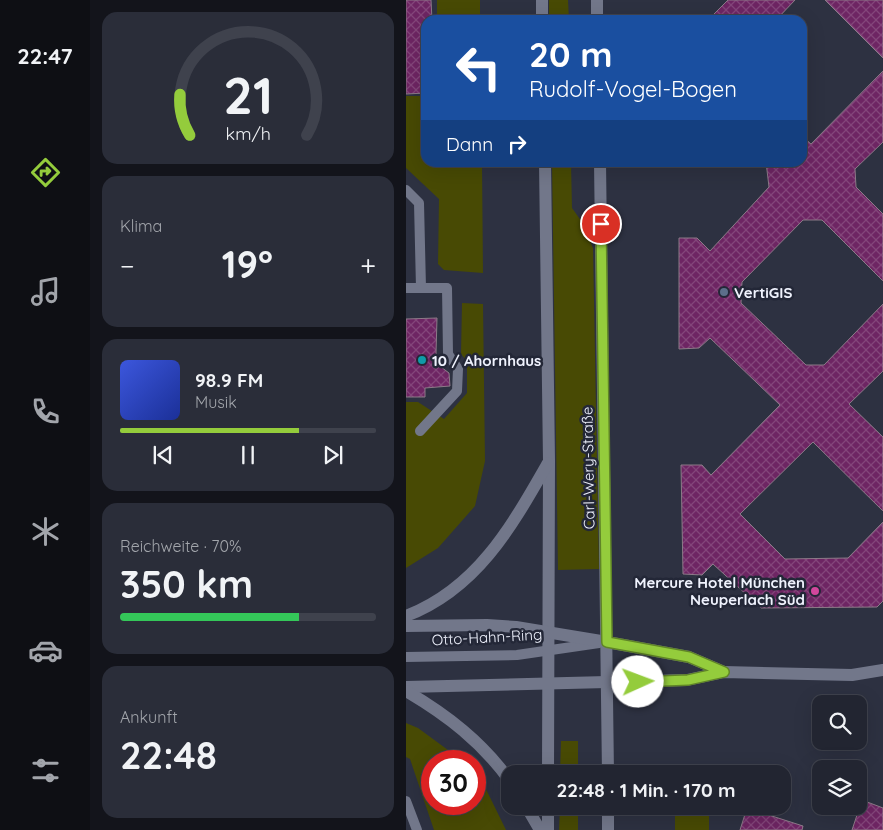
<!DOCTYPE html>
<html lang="de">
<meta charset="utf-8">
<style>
body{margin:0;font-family:Quicksand,sans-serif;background:#2a2d39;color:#f1f3f6;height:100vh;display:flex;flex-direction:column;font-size:19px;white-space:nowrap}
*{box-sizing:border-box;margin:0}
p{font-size:16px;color:#a2a5ab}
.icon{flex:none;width:28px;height:28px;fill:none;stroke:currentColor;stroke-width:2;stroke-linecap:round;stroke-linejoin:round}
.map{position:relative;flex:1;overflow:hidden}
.details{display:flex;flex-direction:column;gap:12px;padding:12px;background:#13141b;width:316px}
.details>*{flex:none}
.top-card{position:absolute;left:15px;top:15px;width:386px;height:152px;border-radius:15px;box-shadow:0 5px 20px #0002,0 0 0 1px #3f424d;background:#1a4fa0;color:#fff;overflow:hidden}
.tools{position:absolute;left:406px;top:695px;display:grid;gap:10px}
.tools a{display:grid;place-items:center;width:55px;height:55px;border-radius:10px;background:#222531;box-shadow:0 5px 20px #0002,0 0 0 1px #3f424d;font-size:25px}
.speed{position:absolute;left:15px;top:750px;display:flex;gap:10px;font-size:25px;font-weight:700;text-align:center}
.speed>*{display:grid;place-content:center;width:65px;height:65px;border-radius:50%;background:#222531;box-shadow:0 5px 20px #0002,0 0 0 1px #3f424d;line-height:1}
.speed .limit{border:8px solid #d22;background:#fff;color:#111}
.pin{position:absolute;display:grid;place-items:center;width:42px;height:42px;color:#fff;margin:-21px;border:2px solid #fff;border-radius:50%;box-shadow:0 1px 5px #0007}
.me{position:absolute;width:55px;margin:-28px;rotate:88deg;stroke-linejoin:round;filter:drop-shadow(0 0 4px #0008)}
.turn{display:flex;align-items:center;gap:18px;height:105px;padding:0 25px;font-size:22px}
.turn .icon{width:65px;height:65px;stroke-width:2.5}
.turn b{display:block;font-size:35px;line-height:42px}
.then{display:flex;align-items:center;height:48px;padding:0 25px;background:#0003;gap:10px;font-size:19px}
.big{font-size:38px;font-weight:800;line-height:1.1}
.details .widget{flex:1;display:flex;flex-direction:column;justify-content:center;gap:8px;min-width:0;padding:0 18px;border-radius:15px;background:#2a2d39}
.details .dial{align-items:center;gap:0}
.dial svg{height:130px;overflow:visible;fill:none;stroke:#3f424d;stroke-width:7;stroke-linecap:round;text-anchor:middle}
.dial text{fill:#f1f3f6;stroke:none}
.song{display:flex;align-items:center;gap:15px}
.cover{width:60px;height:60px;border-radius:8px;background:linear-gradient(135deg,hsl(230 70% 55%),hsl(230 70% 35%))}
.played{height:5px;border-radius:2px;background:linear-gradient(90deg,#94cc3c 70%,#3f424d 70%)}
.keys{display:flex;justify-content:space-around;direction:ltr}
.heat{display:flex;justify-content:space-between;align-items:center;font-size:28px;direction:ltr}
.charge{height:8px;border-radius:4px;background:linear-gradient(90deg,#34c759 70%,#3f424d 0)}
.trip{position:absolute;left:95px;top:765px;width:290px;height:50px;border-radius:15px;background:#222531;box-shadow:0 5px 20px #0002,0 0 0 1px #3f424d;font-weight:800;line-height:50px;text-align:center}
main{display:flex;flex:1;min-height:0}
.dock{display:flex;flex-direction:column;width:90px;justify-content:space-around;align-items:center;background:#0e0f14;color:#a2a5ab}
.dock .icon{width:35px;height:35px}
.dock .selected{color:#94cc3c}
.dock b{font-size:22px;color:#f1f3f6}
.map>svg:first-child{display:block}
.green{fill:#484a04}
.building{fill:url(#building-cross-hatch);stroke:#8c7a88}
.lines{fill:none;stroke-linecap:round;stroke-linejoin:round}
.lane{stroke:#72778a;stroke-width:10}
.street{stroke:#72778a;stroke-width:12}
.secondary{stroke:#72778a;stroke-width:12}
.route-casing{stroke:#608527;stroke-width:12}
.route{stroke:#94cc3c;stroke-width:9}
.service-dot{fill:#5c6f8a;stroke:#232737;stroke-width:2}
.culture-dot{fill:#0f9aa8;stroke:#232737;stroke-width:2}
.hotel-dot{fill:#d1479c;stroke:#232737;stroke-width:2}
.labels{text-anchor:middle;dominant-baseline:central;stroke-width:5;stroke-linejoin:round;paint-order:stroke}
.poi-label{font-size:15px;font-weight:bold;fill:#eff2fd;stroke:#232737;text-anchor:start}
.street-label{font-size:15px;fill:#eff2fd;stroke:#232737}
</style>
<main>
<nav class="dock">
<b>22:47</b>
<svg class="icon selected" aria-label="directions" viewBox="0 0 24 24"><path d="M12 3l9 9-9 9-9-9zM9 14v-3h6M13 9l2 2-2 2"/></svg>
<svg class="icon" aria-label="music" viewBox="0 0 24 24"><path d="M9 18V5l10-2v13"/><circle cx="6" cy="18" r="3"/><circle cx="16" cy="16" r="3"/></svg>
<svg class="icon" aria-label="phone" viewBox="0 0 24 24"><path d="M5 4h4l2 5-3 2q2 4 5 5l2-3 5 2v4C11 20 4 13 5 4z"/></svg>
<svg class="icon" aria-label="climate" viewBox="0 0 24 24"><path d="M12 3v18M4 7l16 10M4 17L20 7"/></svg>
<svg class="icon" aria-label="car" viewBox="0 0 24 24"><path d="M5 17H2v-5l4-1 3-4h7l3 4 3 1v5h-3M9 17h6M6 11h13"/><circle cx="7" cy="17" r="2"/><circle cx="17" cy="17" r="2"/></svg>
<svg class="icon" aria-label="filters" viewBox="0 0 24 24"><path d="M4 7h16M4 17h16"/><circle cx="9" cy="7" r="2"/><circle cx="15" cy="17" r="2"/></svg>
</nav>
<section class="details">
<div class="widget dial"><svg viewBox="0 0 100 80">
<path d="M14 69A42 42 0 1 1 86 69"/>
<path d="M14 69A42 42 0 0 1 8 44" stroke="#94cc3c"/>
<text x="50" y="56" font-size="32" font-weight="700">21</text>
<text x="50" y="72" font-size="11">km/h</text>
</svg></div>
<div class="widget"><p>Klima</p>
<div class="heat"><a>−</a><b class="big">19°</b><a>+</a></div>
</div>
<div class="widget">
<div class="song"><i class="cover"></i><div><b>98.9 FM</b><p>Musik</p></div></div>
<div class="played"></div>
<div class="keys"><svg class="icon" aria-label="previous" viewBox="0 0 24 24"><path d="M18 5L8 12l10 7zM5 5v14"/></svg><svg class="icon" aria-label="pause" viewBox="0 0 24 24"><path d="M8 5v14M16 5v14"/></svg><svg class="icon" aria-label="next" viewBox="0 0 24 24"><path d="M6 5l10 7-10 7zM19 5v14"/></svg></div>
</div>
<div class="widget"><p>Reichweite · 70%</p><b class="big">350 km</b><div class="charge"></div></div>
<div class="widget"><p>Ankunft</p><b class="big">22:48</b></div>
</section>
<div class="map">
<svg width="477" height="830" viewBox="0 0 477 830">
<defs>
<pattern id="building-cross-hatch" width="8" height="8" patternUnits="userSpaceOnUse" patternTransform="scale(1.25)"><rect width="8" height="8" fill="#6e2563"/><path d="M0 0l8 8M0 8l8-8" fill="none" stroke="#83457a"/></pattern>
</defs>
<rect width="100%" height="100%" fill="#2d3141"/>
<!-- green -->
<g class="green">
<rect x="31" y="0" width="43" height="20"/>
<path d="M143,0H162L163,20H143Z"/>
<path d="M20,96V162L76,163L77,273L38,270L32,264L33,199L0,168V96Z"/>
<path d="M146,163H165L166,208L176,222L187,248L193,569L152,570Z"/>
<path d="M56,303L77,304L79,461L69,506L32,548L0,568V402H12L38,419L61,393V361L55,354Z"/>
<path d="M0,723L12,728L57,761H26V804H69V775L77,783L100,830H28L4,759L0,757Z"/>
<path d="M155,741H172V774H154Z"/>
<path d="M154,806H172V830H153Z"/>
<rect x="269" y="806" width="34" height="24"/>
</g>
<!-- building -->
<g class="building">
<path d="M0,0H25L26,20H20V93L0,94Z"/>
<path d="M322,0H389L370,20H302Z"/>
<path d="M419,0H477V58Z"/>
<path d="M477,71V142L449,169L450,187L477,214V281L416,220H397L336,282L335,303L400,365H418L477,304V371L443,404L477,437V511L407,442L334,514L379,559L442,558L477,522V601L471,607L355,608L307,564L296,575L277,574L275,465H296L305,475L374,405L304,338L293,348L273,349V238H291L304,251L363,187L360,162H396V136L405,144Z"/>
<path d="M31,318L30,353L35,367L43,373L44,386L19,388V397H0V319Z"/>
<path d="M456,800L477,808V830H446Z"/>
<path d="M341,808L397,826L396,830H334Z"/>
</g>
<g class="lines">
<!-- lane -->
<g class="lane">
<path d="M0,190L13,203L15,288"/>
<path d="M0,288H41L42,354L52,369L51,391L14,431"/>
<path d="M0,657L111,655L193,643"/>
<path d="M0,801L11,830"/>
</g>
<!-- street -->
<g class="street">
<path d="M201,642L283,657L318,672"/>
<path d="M201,682L281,680L318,672L446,675L477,670"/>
</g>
<!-- secondary -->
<g class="secondary">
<path d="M136,0V20"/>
<path d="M191,0V20"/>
<path d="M139,162L143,461L142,774"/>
<path d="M194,162L202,774"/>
<path d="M0,616C71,589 106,526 142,463"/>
<path d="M0,626L81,625L110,627L201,642"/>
<path d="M0,687L201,682"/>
<path d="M0,691C41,715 76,742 104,781"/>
<path d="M120,806L134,830"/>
<path d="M142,806V830"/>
<path d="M202,806V830"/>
</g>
</g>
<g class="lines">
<defs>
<path id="route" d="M195,224L201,642L283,657L318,672L282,680L232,682"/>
</defs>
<!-- route casing -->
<use href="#route" class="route-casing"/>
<!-- route -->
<use href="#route" class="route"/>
</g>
<!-- markers -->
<circle class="service-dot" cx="318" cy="292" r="5"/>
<circle class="culture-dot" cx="16" cy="360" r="5"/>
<circle class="hotel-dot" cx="409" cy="591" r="5"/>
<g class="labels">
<!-- poi labels -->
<g class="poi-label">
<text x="328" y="292">VertiGIS</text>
<text x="26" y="360">10 / Ahornhaus</text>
<text x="399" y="582" text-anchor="end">Mercure Hotel München<tspan x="399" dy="17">Neuperlach Süd</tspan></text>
</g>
<!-- street labels -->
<g class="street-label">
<text transform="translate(182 468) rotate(-91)">Carl-Wery-Straße</text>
<text transform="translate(81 637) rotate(-3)">Otto-Hahn-Ring</text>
</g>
</g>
</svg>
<div class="tools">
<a><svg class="icon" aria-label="search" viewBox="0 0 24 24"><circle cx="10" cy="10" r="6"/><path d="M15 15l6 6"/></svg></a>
<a><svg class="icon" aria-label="layers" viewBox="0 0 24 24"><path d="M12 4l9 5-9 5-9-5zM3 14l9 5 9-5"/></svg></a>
</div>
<div class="speed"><div class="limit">30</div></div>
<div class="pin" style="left:195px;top:224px;background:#d93025"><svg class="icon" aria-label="arrive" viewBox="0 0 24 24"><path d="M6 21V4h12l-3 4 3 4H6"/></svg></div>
<svg class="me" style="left:232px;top:682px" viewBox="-20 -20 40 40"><circle r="19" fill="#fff"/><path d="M0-13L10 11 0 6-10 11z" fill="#94cc3c"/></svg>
<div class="trip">22:48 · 1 Min. · 170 m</div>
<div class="top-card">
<div class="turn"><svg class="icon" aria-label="left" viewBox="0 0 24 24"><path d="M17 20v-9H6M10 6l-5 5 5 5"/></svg><div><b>20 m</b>Rudolf-Vogel-Bogen</div></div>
<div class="then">Dann<svg class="icon" aria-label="right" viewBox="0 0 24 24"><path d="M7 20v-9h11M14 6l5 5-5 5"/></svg></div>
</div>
</div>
</main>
